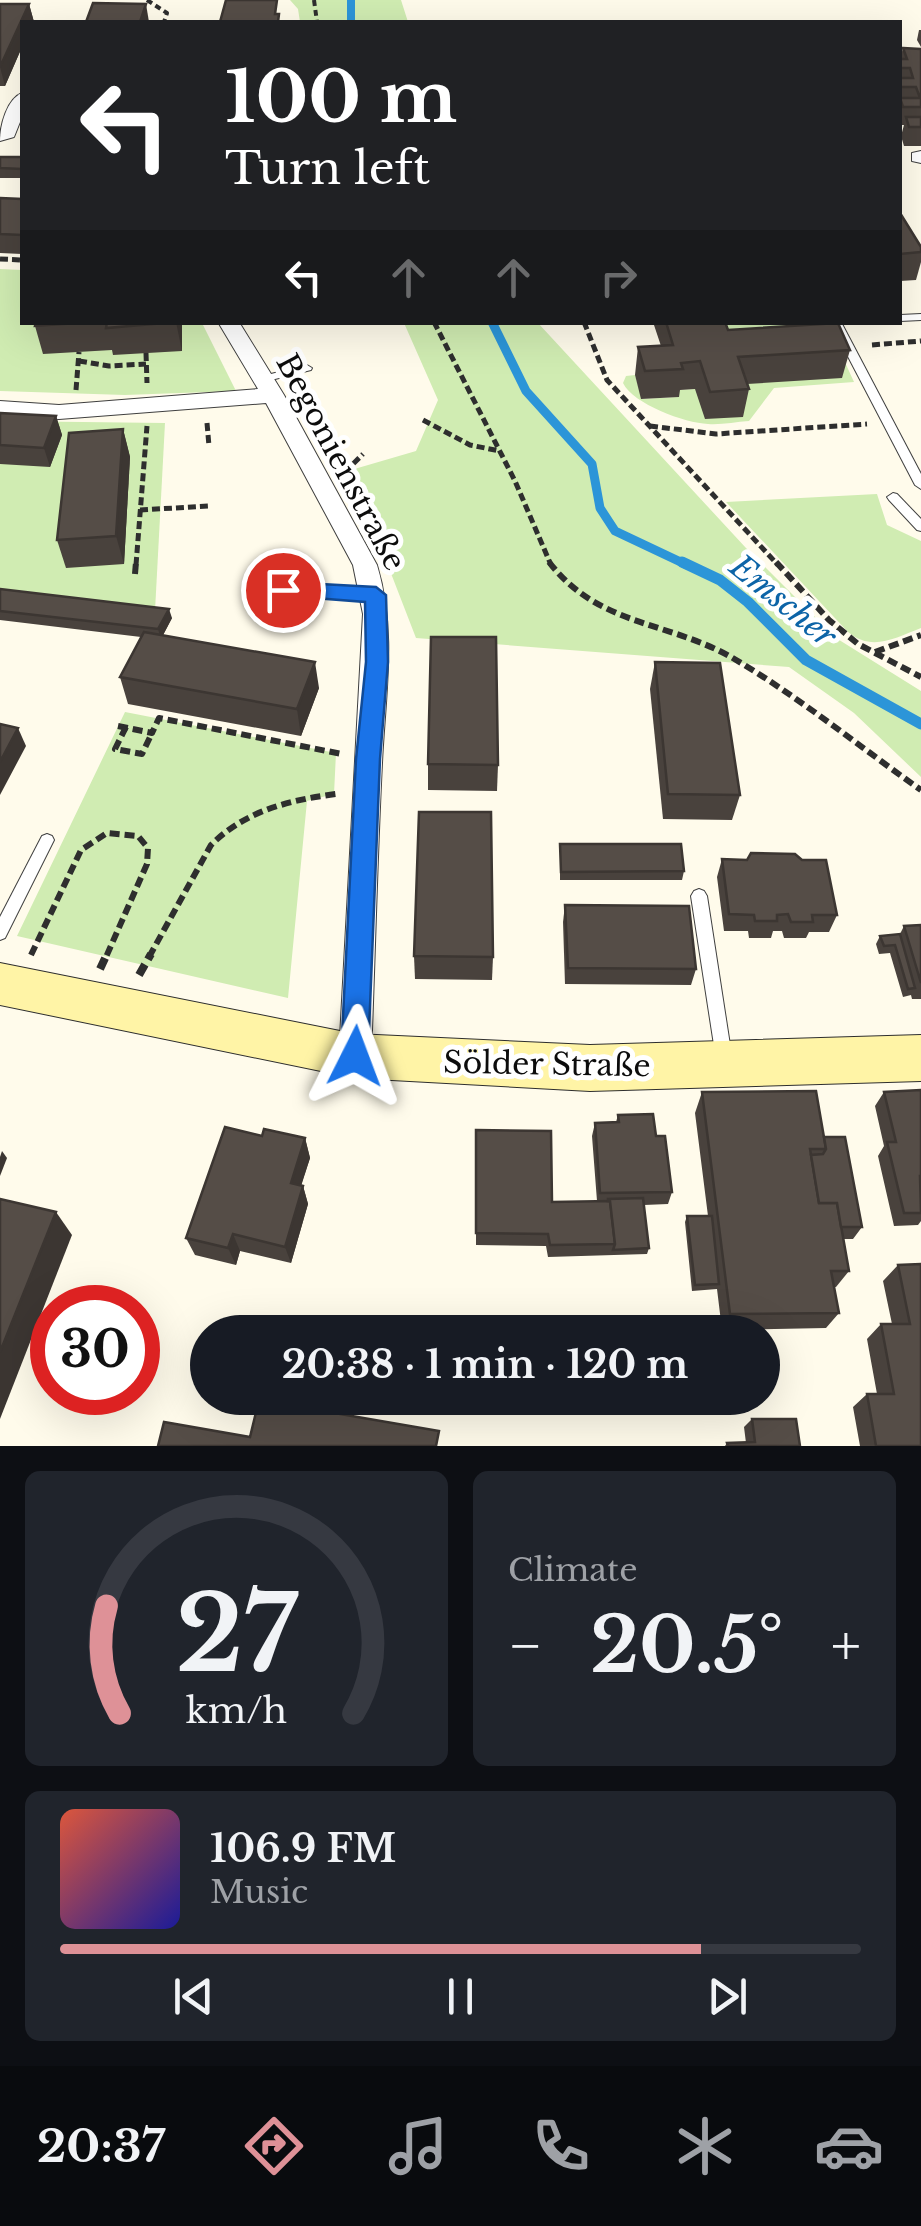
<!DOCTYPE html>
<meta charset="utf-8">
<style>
body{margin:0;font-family:"Libre Baskerville",serif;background:#20242c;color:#f1f3f6;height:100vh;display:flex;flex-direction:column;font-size:38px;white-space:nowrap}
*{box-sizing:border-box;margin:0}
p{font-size:32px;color:#9ea1a6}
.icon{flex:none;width:55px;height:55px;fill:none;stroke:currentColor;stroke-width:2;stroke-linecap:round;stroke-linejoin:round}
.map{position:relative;height:1446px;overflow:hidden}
.drawer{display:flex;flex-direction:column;gap:25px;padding:25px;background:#0d0f14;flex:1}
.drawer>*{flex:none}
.guide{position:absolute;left:20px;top:20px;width:882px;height:305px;border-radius:0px;box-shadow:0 10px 40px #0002;background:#202124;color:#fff;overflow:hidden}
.speed{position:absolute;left:30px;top:1285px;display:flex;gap:20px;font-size:50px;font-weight:700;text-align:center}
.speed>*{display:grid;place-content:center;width:130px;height:130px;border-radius:50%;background:#171b24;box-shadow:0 10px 40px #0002;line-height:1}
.speed .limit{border:15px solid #d22;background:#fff;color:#111}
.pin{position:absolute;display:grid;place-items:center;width:85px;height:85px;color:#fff;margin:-42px;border:5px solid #fff;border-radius:50%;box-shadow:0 2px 10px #0007}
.me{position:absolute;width:110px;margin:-55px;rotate:3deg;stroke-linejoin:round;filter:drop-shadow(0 0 8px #0008)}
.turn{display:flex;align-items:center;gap:35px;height:210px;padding:0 40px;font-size:45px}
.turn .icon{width:130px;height:130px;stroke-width:2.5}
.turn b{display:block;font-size:70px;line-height:85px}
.lanes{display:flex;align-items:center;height:95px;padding:0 40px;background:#0003;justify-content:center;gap:50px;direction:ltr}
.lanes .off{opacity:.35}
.big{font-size:75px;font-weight:700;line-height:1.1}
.drawer .tile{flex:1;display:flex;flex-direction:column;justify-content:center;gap:15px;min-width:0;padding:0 35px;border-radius:15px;background:#20242c}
.drawer .dial{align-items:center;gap:0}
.dial svg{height:260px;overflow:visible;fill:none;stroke:#363941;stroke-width:7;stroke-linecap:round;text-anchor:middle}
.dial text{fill:#f1f3f6;stroke:none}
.song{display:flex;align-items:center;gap:30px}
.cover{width:120px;height:120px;border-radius:15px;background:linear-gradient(135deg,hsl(10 70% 55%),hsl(240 70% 35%))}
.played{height:10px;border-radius:5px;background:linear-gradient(90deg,#de9197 80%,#363941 80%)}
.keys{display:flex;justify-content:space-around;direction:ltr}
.heat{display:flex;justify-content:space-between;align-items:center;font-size:55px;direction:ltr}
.drawer .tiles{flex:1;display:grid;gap:25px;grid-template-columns:1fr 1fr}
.tile:last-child{grid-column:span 2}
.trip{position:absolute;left:190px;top:1315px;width:590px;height:100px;border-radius:50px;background:#171b24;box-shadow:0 10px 40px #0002;font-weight:700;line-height:100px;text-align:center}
.tab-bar{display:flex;height:160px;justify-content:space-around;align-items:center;background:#090b0e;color:#9ea1a6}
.tab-bar .icon{width:70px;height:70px}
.tab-bar .on{color:#de9197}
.tab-bar b{font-size:45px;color:#f1f3f6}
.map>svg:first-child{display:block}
.green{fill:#d0ecb2}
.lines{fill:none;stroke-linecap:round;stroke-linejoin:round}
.stream-far2{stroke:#2c95d8;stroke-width:8}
.stream-far1{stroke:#2c95d8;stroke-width:9}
.stream{stroke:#2c95d8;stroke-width:11}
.service-casing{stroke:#3f3f3f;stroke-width:2}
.minor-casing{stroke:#3f3f3f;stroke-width:2}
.secondary-casing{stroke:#2e2e2e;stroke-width:2}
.path-far3{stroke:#2e2e2e;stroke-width:4;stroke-dasharray:6 4;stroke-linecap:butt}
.path-far2{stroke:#2e2e2e;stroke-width:5;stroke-dasharray:8 4;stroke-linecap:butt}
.path-far1{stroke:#2e2e2e;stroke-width:6;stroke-dasharray:10 5;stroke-linecap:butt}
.path{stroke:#2e2e2e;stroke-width:8;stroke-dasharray:12 6;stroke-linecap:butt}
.service{fill:#fff;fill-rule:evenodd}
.minor{fill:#fff;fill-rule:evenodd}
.secondary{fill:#fff4a6;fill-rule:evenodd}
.wall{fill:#49423d}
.shaded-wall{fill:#3c3632}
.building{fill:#554d47;stroke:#3c3632;stroke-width:2.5}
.route{fill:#1a73e8;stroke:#114b97;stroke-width:2.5}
.labels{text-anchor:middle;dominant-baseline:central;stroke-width:10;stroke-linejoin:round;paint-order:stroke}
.street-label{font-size:30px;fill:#0c0c0c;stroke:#fff}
.water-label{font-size:32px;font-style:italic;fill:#0c64a7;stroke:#fff}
</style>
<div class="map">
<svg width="921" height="1446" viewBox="0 0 921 1446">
<rect width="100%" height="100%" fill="#fffbeb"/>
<!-- green -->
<g class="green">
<path d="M290,0H401L408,22H300L298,9Z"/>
<path d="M0,269L22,270V322L202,323L236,391L125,395L0,391Z"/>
<path d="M710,322L827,323L854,382L774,388L749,421C735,422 721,425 708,424C685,423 633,404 623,383L626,376L635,375L642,399L678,397L677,390L695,389L723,357Z"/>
<path d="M404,323H538L746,548L836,638L921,691V777L854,713L789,667L416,638L351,470L416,451L438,400Z"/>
<path d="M0,421L165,423L155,611L0,596Z"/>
<path d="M877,494L887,525L921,541V628C895,638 872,652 848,632L726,502Z"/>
<path d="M125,712L336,753L334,794L307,801L288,998L17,936Z"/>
</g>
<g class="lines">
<!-- stream-far2 -->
<path class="stream-far2" d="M351,0V22"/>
<!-- stream-far1 -->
<path class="stream-far1" d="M492,322L526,391L592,464L600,508L615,531L687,565"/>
<!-- stream -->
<path class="stream" d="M682,562L720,580L748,602L806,660L921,724"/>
<defs>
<g id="service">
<path d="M921,314V320L900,321V315Z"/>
<path d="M830,322H841L921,474V489L915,485Z"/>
<path d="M307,365L312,368L311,370L263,382L258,379L259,377Z"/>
<path d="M893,493L897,494L921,519V531L917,530L889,500L887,497Z"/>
<path d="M283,585L375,590L381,595L375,600L283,595L277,590Z"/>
<path d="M47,834L52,836L54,840L5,938L0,940V917L42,836Z"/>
<path d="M699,889L704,891L707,896L732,1058L730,1063L724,1066L718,1063L716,1058L691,896L694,891Z"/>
</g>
<g id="minor">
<path d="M22,93V117L14,137L0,141C0,125 7,99 22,93Z"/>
<path d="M921,151V163L912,161V153Z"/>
<path d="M218,322H239L284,395L377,565C397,632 385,696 382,763C377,861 375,959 371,1056L367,1067L355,1071L343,1067L339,1056L363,614L353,565L266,403L59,419L0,415V401L59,405L258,389Z"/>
</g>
<path id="secondary" d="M0,963L355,1034L590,1045L921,1035V1081L590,1091L355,1078L0,1005Z"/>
</defs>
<!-- service casing -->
<use href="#service" class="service-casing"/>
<!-- minor casing -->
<use href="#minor" class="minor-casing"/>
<!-- secondary casing -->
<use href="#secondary" class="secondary-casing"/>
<!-- path-far3 -->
<g class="path-far3">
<path d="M147,0L167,13L164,22"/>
<path d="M314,0L317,22"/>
</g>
<!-- path-far2 -->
<g class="path-far2">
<path d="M0,259L22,260"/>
<path d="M434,322L515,481L551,565"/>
<path d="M584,322L607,380L778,565"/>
<path d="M872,345L921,341"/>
<path d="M146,353L147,383"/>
<path d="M79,361L109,366L146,364"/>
<path d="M76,390L79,352"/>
<path d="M423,420L470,445L500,451"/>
<path d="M207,423L209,446"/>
<path d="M650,426L716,434L867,424"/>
<path d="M345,472L363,454"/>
<path d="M140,510L209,506"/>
<path d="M136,565L147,426"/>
</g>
<!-- path-far1 -->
<g class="path-far1">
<path d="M549,562C598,626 667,621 731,657C795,694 860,747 921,790"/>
<path d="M776,562L829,620L858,644L921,677"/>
<path d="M135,574L136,562"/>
<path d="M875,652L921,635"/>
<path d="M118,726L152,733L159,718L342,754"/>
<path d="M126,727L115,749L142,754L152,733"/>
<path d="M31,955L81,850L107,833L138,836L148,848L147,864L106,957"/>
<path d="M149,957L211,845C245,811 289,800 336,794"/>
</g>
<!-- path -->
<g class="path">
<path d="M100,969L107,954"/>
<path d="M139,975L151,954"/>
</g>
<!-- service -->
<use href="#service" class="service"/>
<!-- minor -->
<use href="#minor" class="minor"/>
<!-- secondary -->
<use href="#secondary" class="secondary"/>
</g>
<!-- wall -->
<g class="wall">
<path d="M0,4H29L34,22H22V47L5,86H0Z"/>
<path d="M919,30H921V47L917,40Z"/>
<path d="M903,48L921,49V146H904L901,136L904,125H900V59Z"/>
<rect x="0" y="157" width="22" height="21"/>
<path d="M0,198L22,199V254L0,253Z"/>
<path d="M900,213L921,247V262L916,280L900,281Z"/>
<path d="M36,322H182V351L113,355L112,350L43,354L35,326Z"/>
<path d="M653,322H725L728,330L850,350L842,378L747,384L749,389L743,417L705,419L695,389L680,390L679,397L641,399L635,375L638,347L661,346Z"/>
<path d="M0,413L56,416L62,435L50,467L0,464Z"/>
<path d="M123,429L130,457L124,564L66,568L57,540Z"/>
<path d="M0,589L172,618L163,635L319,688L301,736L128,704L120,677L141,637L0,620Z"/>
<path d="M655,662L740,795L732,820L663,819L650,689Z"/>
<path d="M428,764L498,765L497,791L428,790Z"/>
<path d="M560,844L684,871L682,880H560Z"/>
<path d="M722,859L837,915L829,932H809L806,938H784L782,931H773L771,938H749L748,931H724L717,877Z"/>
<path d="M565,905L696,969L691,985L565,984L563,922Z"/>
<path d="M921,925V999H912L911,995L903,997L890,953L879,954L876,944L880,936L900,934L904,926Z"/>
<path d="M414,956L493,957L492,980L415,979Z"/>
<path d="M921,1090V1221L918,1225L894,1226L878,1156L884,1146L875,1106L884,1092Z"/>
<path d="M702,1092L824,1137L862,1227L853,1239H843L849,1271L836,1287H834L839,1313L826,1328L722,1330L717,1289L692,1291L685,1222L687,1216H708L695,1113Z"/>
<path d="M618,1115L656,1136L672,1192L668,1204L644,1205L649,1248L647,1254L548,1257L546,1246L476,1245V1130L552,1202L597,1201L592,1136L595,1123L616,1122Z"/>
<path d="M262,1136L305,1138L310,1158L301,1185L303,1186L308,1204L291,1263L240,1251L236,1265L195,1255L186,1238Z"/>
<path d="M921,1264V1446H860L853,1407L867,1394H877L867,1339L881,1324H892L883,1281L898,1265Z"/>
<path d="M628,1398H709L704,1406H628Z"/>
<path d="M752,1419L800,1446H725L727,1443H746L744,1427Z"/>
</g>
<!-- shaded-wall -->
<g class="shaded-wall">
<path d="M29,4L34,22H22V47L5,86L0,67Z"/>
<path d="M146,4L149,22H140Z"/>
<path d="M176,322H182V351Z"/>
<path d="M56,416L62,435L50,467L44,448Z"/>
<path d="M123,429L130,457L124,564L116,536Z"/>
<path d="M169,609L172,618L161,639L158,629Z"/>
<path d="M315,662L319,688L301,736L297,709Z"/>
<path d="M18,728L26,746L0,795V762Z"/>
<path d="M305,1138L310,1158L296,1202L291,1183Z"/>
<path d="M2,1151L7,1158L0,1176V1157Z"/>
<path d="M303,1186L308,1204L291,1263L285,1247Z"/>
<path d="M56,1212L72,1235L0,1419V1352Z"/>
<path d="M233,1234L240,1251L236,1265L228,1248Z"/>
</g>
<!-- building -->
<g class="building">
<path d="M226,0H277L275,14H279L278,22H220Z"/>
<path d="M93,3L146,4L140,22H86Z"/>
<path d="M0,4H29L0,67Z"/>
<path d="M903,48L921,49V107H903L900,98H920L916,87H900V78H913L910,68H900V59H907Z"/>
<path d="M906,117H921V127H909Z"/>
<path d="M0,157H22V169L0,168Z"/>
<path d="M0,198L22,199V235L0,234Z"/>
<path d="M900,213L921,247V252L900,254Z"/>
<path d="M36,322H92L35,326Z"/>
<path d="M107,322H176L106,328Z"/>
<path d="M666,322H725L728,330L838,323L850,350L738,357L749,389L710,392L700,361L681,363L683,369L645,371L638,347L673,345Z"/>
<path d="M0,413L56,416L44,448L0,445Z"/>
<path d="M123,429L116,536L57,540L69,433Z"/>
<path d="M0,589L169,609L158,629L0,611Z"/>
<path d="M144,632L315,662L297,709L120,677Z"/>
<path d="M431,637H496L498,765L428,764Z"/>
<path d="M655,662L720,663L740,795L668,794Z"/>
<path d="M0,724L18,728L0,762Z"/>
<path d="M419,812H491L493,957L414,956Z"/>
<path d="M560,844H681L684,871L561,872Z"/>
<path d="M751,853L795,854L802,860H826L837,915H812L813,922H791L788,914L777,915V921H755L754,915L729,914L722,859L747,860Z"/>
<path d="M565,905L689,906L696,969L568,968Z"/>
<path d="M921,925V983L904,926Z"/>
<path d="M900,934L915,988L908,989L895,945L884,946L880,936Z"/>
<path d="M921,1090V1176H920L921,1213H904L887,1142H896L884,1092Z"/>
<path d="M816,1091L826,1149H810L819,1203H837L849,1271H831L839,1313L730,1314L702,1092Z"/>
<path d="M653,1114L656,1136H665L672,1192L600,1193L595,1123L619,1122L618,1115Z"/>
<path d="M225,1127L262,1136L264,1129L305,1138L291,1183L303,1186L285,1247L233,1234L228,1248L186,1238Z"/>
<path d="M476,1130L551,1131L552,1202L610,1201L615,1244L550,1245L548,1234L476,1233Z"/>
<path d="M824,1137H845L862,1227H841L837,1203H819L811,1155L823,1154L826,1149Z"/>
<path d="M643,1198L649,1248L613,1250L615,1244L610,1201H608V1199Z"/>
<path d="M0,1199L56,1212L0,1352Z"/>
<path d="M687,1216H712L719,1284L695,1285Z"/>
<path d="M921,1264V1446H876L867,1394H894L881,1324H910L898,1265Z"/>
<path d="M259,1400L439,1431L436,1446H158L164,1422L250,1437Z"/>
<path d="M752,1419H796L800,1446H728L727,1443L755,1442Z"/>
</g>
<!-- route -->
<path class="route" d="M283,582L376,587L386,595L388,662L380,759L368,1056L364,1065L355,1069L345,1065L341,1056L356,759L366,662L365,602L276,595L273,590Z"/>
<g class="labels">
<!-- street labels -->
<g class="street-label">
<text transform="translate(341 462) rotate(62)">Begonienstraße</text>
<text transform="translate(547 1064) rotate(1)">Sölder Straße</text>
</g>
<!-- water labels -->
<g class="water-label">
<text transform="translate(783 601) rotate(39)">Emscher</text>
</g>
</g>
</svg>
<div class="speed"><div class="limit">30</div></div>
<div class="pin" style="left:283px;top:590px;background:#d93025"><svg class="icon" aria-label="arrive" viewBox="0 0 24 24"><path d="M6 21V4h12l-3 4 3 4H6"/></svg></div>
<svg class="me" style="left:355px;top:1056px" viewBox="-20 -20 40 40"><path d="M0-17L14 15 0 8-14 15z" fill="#1a73e8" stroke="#fff" stroke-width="4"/></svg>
<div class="trip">20:38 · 1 min · 120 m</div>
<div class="guide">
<div class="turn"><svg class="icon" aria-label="left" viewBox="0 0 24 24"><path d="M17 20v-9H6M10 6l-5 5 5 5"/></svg><div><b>100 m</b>Turn left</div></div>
<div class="lanes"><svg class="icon" aria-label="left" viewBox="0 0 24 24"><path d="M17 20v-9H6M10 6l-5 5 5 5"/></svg><svg class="icon off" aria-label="ahead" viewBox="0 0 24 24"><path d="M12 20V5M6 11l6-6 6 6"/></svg><svg class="icon off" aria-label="ahead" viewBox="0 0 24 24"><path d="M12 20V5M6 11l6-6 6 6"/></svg><svg class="icon off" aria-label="right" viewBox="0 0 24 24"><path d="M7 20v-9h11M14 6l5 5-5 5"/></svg></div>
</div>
</div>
<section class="drawer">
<div class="tiles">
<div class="tile dial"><svg viewBox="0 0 100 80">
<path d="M14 69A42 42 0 1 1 86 69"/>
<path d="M14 69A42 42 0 0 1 10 36" stroke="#de9197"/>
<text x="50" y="56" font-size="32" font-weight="700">27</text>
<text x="50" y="72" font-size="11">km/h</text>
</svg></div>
<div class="tile"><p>Climate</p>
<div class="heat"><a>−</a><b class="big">20.5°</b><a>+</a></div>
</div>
<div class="tile">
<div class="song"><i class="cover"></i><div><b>106.9 FM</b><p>Music</p></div></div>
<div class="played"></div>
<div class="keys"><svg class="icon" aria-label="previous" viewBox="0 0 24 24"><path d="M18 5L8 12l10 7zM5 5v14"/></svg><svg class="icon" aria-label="pause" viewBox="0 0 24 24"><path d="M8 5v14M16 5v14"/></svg><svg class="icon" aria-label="next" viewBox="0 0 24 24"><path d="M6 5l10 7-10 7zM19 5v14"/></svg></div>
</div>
</div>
</section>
<nav class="tab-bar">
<b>20:37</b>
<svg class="icon on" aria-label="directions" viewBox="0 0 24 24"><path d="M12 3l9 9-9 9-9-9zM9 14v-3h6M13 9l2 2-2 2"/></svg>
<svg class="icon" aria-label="music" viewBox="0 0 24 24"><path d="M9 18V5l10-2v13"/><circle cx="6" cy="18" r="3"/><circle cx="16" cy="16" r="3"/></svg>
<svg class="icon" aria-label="phone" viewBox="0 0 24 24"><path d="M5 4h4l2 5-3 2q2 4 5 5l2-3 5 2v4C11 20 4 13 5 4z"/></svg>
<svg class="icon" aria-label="climate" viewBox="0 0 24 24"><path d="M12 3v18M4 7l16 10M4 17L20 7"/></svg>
<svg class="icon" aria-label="car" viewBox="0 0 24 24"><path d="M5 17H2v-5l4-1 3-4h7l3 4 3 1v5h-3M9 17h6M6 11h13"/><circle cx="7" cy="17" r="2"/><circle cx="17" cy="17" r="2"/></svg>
</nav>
